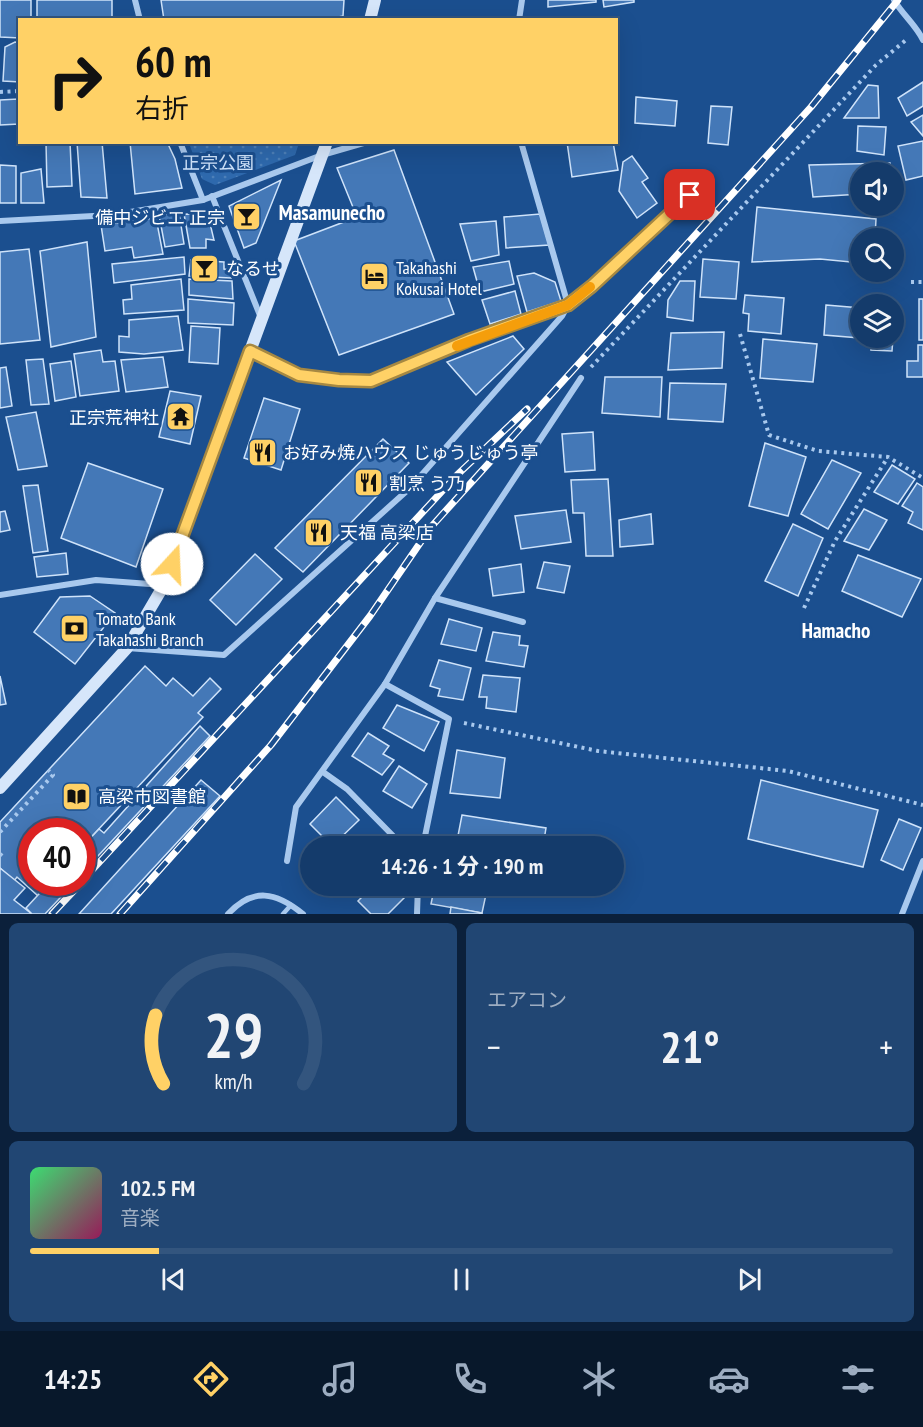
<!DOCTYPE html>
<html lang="ja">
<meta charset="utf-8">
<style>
body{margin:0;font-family:"PT Sans Narrow","Noto Sans JP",sans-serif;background:#214673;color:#f1f3f6;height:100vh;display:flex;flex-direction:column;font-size:22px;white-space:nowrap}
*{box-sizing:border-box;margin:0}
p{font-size:20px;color:#9dadc1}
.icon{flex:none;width:33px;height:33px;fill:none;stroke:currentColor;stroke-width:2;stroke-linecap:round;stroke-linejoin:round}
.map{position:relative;height:914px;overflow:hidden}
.sheet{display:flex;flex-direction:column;gap:9px;padding:9px;background:#0b203b;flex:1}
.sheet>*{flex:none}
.top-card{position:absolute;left:18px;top:18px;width:600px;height:126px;border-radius:0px;box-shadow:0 6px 24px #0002,0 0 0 2px #33557e;background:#ffd166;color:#111;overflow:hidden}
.tools{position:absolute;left:850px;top:162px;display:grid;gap:12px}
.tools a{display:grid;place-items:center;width:54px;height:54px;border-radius:50%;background:#143b6b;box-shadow:0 6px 24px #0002,0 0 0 2px #33557e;font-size:30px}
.speed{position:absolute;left:18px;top:818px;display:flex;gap:12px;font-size:30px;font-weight:700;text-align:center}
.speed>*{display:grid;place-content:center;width:78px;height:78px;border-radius:50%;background:#143b6b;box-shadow:0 6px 24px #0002,0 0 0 2px #33557e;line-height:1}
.speed .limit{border:9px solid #d22;background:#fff;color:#111}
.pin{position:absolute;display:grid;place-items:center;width:51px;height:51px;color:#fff;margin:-26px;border-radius:12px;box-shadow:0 3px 9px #0006}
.me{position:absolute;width:66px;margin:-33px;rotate:20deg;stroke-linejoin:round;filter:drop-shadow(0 0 4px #0008)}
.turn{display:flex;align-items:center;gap:21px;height:126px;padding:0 18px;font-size:27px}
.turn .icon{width:78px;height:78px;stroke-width:2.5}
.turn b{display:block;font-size:42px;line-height:51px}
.big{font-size:45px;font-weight:700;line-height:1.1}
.sheet .widget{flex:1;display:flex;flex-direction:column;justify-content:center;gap:9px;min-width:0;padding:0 21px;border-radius:9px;background:#214673}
.sheet .dial{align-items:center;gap:0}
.dial svg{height:156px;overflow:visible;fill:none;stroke:#33557e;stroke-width:7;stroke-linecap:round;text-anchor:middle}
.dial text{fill:#f1f3f6;stroke:none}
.song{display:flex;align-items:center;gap:18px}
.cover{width:72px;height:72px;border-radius:9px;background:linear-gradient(135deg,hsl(140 70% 55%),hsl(330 70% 35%))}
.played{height:6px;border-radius:3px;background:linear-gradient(90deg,#ffd166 15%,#33557e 15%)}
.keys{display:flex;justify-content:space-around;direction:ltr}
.heat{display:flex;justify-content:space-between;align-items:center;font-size:33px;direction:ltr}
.sheet .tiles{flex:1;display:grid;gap:9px;grid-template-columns:1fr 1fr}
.widget:last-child{grid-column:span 2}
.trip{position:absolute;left:300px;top:836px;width:324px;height:60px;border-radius:30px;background:#143b6b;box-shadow:0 6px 24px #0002,0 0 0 2px #33557e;font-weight:700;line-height:60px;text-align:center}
.menu{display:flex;height:96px;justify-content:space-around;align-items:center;background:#08182b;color:#9dadc1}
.menu .icon{width:42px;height:42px}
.menu .selected{color:#ffd166}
.menu b{font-size:27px;color:#f1f3f6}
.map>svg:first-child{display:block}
.park{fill:url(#park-dots)}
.building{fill:#4478b7;stroke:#cfe3fa;stroke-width:1.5}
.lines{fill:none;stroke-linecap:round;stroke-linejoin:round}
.path{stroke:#a9c9ee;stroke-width:4;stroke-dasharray:3 4.5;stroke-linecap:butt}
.lane{stroke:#a9c9ee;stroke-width:4.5}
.street{stroke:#a9c9ee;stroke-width:6}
.secondary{stroke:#d6e6fa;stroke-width:12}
.rail-casing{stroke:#fff;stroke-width:7}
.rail{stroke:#1b4f8f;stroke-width:4.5;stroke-dasharray:14;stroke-linecap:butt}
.route-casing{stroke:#a68842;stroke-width:15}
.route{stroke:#ffd166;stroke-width:10}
.slow{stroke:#f59e0b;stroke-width:10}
.labels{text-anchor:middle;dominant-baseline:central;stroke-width:6;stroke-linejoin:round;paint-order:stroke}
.park-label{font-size:18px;fill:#cfe3fa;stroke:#1b4f8f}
.poi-label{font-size:18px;fill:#fff;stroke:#1b4f8f;text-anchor:start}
.quarter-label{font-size:21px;font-weight:bold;fill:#fff;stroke:#1b4f8f}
</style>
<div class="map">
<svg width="923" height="914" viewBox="0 0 923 914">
<defs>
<pattern id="park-dots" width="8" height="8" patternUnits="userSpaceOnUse" patternTransform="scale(1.5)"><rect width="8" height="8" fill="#2e69ad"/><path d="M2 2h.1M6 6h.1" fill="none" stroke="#4d80b9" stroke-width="1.8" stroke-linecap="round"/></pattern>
</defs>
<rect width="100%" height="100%" fill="#1b4f8f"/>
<!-- park -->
<path class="park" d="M189,143V142L299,143L295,155L215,185L202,179Z"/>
<!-- building -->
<g class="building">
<path d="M0,0H31V20H20V38L0,37Z"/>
<rect x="37" y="0" width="75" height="20"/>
<path d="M161,0H344L343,16L324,20H164Z"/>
<path d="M548,0H596V2L548,7Z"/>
<path d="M603,0H634V2L604,7Z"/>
<path d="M15,42L20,43V82L3,81L5,47Z"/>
<path d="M923,82V106L907,116L898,98Z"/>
<path d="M868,85L878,86L879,118H844Z"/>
<path d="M636,97L677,101L675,126L635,123Z"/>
<path d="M18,99L19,124L0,125V100Z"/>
<path d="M711,106L732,107L728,145L708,143Z"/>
<path d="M923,115V136L911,122Z"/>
<path d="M858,126L886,127L884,155L857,151Z"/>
<path d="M923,141V176L906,180L898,146Z"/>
<path d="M46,142H70L72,186L47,187Z"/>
<path d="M77,142H102L107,198L81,197Z"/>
<path d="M130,142H167L175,159L182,188L135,194Z"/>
<path d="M567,142H613L618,170L572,177Z"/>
<path d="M394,150L454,314L339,355L294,241L357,217L337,168Z"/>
<path d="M632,156L648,178L642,182L657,203L637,218L619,191L623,162Z"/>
<path d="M890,163L891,172H861V194L813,197L809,165Z"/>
<path d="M0,165L16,166V203H0Z"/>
<path d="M41,169L44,203H21V173Z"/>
<path d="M281,180L256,243L244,248L229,206Z"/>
<path d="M757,207L876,219L875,238H861V263L820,259L752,262Z"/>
<path d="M179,213L184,244L165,247L159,215Z"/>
<path d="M184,214L208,215L214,240L206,239V248H190Z"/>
<path d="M540,214L549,245L506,248L504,217Z"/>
<path d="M156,218L163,254L134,258L132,247L105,251L101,225Z"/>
<path d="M496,221L499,255L471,261L460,224Z"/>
<path d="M87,242L96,337L51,347L40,251Z"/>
<path d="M29,249L40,340L0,344V252Z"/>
<path d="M184,257L185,274L114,283L112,264Z"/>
<path d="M703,259L739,262L736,299L700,297Z"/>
<path d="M191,260L224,262V269L231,270V278L189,276Z"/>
<path d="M509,261L514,284L480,292L473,267Z"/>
<path d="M534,273L555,282L561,301L527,312L517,276Z"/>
<path d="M181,279L184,310L124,314L123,300L132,299L131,285Z"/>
<path d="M189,279L232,281L233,299L189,295Z"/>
<path d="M680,281H695L693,321L667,317L668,300Z"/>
<path d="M515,291L521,314L490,324L482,300Z"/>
<path d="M745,295L784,298L781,334L748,331L749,314L743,313Z"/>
<path d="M188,299L234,303L233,325L188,323Z"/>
<rect x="919" y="299" width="4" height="41"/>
<path d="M826,305L861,308V338H893L892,351L871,350L872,339L824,335Z"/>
<path d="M178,316L183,350L144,354L119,352V336L129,337V320Z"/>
<path d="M191,326L220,328L218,364L189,362Z"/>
<path d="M724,332L722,368L668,370L671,333Z"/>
<path d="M513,336L524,349L476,395L447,362Z"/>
<path d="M763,339L817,344L813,382L760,378Z"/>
<path d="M918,345H923V377H907V361H918Z"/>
<path d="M101,350L103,362L115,361L119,391L80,396L74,354Z"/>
<path d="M163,357L168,387L126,392L121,360Z"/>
<path d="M43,359L49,404L31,405L26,360Z"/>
<path d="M71,361L76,397L55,401L50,364Z"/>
<path d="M6,367L12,406L0,408V368Z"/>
<path d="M605,377H662L660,417L602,413Z"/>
<path d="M670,383L726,384L723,422L668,419Z"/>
<path d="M170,391L201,396L190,444L159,437Z"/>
<path d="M264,398L300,409L281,470L244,458Z"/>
<path d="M36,412L47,466L18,470L6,417Z"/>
<path d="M593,432L595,470L565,472L562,434Z"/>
<path d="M383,439L409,463L303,572L275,548Z"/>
<path d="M765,443L806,457L788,516L749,506Z"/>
<path d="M832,460L861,473L828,529L801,514Z"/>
<path d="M88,463L163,489L136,567L61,538Z"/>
<path d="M892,465L915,479L898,504L874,492Z"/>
<path d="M608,479L613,556H586L584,513H573L571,480Z"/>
<path d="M917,483L923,487V530L908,523L913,512L902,506Z"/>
<path d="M38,485L48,551L33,553L23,486Z"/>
<path d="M864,509L887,520L869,550L844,541Z"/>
<path d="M566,510L571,542L521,549L515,516Z"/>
<path d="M5,511L10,530L0,532V512Z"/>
<path d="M651,514L653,544L620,547L619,520Z"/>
<path d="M793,524L823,538L798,596L765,581Z"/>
<path d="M66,553L68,574L37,577L34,557Z"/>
<path d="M255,554L282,579L236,625L210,600Z"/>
<path d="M858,555L921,579L902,617L842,591Z"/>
<path d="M544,562L570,566L564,593L537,588Z"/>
<path d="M521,564L524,592L493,596L489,569Z"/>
<path d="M90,596L115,613L75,664L34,632L60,597Z"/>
<path d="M449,619L482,628L476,651L441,644Z"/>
<path d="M493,632L520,636L519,645L528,646L524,667L486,661Z"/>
<path d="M439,660L471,668L463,700L438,696L440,689L430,686Z"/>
<path d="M145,666L166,686L173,678L193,696L210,678L221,689L198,713L203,717L82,847V831H32V882H50L38,896L17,877L14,881L0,868V822Z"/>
<path d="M483,675L520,678L516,712L486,708L487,697H479Z"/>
<path d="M0,676L6,704L0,705Z"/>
<path d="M397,705L439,722L424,751L383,728Z"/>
<path d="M200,726L210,736L82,873V847L99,829L104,833Z"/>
<path d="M368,733L389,746L383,754L394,760L382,775L352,756Z"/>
<path d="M457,750L505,758L500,798L450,793Z"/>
<path d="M399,766L427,784L412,808L383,791Z"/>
<path d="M201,780L220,796L111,914H79Z"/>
<path d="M761,780L878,810L863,867L748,839Z"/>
<path d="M336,797L359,820L332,846L310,824Z"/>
<path d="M462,815L546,828L543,846H456Z"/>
<path d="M899,819L921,828L903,870L881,860Z"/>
<path d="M0,868L25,888L14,900L32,914H0Z"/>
<path d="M50,882H75L45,914H32L26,908Z"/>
<path d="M374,885H396L406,896L388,914H371L358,901Z"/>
<path d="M435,885H488L482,913L431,904Z"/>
<path d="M451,907L482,913V914H450Z"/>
</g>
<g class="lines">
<!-- path -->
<g class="path">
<path d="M0,92L20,91"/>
<path d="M911,282H923"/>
<path d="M740,334L769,435L818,451L888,457L923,478"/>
<path d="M591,367L876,65L906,40"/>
<path d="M804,608L835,541L888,457"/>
<path d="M464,723L598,751L788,771L923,805"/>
<path d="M0,832L53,775L48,770"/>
<path d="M0,854L2,856"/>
</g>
<!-- lane -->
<path class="lane" d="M283,914L291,905"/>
<!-- street -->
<g class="street">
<path d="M135,0L140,20"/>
<path d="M894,0C902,14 916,25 923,40"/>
<path d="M519,20L522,0"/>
<path d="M180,142L203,200"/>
<path d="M212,196L261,318"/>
<path d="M0,221L112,215L203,200L322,155L367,142"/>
<path d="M250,351L299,375L371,381L469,340L568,305L592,286L690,195"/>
<path d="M0,595L96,580L163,585"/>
<path d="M435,598L581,378"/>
<path d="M127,648L224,655L410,488L562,316L568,305L521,142"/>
<path d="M385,684L449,719L423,846"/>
<path d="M323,772L347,789L403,846"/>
<path d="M287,861L296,807L385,684L435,598L523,622"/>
<path d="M228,914C253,887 276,892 303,914"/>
<path d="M417,914L418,885"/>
<path d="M902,914L923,861"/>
</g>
<!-- secondary -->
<g class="secondary">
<path d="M370,20L375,0"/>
<path d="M0,788L127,648L164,585L327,142"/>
</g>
<defs>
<g id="rail">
<path d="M82,881L457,475L527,409"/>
<path d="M52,914L82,882"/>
<path d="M120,914L271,745L370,616L431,527L811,107L898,0"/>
</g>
</defs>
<!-- rail casing -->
<use href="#rail" class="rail-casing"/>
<!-- rail -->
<use href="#rail" class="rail"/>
</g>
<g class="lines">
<defs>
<path id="route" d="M172,564L250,351L299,375L339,380L371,381L469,340L568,305L592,286L690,195"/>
</defs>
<!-- route casing -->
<use href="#route" class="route-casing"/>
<!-- route -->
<use href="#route" class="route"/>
<!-- slow -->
<path class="slow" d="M457,346L568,305L590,287"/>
</g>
<!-- icons -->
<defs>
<symbol id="bar-square" viewBox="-11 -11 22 22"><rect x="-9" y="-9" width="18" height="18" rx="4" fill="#ffd166" stroke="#1b4f8f"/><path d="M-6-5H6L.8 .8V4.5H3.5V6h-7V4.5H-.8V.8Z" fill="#111"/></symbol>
<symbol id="hotel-square" viewBox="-11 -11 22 22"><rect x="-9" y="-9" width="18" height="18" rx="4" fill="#ffd166" stroke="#1b4f8f"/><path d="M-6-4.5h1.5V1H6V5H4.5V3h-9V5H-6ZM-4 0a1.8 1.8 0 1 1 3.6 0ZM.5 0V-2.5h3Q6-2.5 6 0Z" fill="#111"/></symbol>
<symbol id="temple-square" viewBox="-11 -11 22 22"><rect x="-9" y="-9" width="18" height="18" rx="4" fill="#ffd166" stroke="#1b4f8f"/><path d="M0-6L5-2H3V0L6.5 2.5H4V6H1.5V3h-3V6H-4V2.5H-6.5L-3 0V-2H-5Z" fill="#111"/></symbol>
<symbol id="restaurant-square" viewBox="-11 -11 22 22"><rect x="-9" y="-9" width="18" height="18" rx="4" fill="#ffd166" stroke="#1b4f8f"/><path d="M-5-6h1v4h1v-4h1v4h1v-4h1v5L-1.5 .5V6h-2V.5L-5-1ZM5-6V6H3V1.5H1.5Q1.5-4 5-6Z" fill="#111"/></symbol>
<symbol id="bank-square" viewBox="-11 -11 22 22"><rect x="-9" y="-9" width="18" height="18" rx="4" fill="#ffd166" stroke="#1b4f8f"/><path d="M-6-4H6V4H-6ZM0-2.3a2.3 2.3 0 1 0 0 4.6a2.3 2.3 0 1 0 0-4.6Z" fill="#111"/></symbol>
<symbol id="library-square" viewBox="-11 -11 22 22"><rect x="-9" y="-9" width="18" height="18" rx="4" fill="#ffd166" stroke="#1b4f8f"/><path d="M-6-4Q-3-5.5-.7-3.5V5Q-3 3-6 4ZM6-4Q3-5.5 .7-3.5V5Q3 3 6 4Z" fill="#111"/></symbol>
</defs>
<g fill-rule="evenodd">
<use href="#bar-square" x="230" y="200" width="33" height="33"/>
<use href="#bar-square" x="188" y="252" width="33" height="33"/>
<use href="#hotel-square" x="358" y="260" width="33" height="33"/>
<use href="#temple-square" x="164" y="400" width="33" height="33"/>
<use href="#restaurant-square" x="246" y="436" width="33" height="33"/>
<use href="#restaurant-square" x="352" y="466" width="33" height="33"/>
<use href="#restaurant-square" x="302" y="516" width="33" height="33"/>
<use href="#bank-square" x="58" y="612" width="33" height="33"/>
<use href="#library-square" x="60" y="780" width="33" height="33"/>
</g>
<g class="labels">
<!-- park labels -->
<g class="park-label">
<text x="218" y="162">正宗公園</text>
</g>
<!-- poi labels -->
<g class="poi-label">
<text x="225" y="217" text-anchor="end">備中ジビエ 正宗</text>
<text x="396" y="267">Takahashi<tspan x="396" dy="21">Kokusai Hotel</tspan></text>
<text x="226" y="268">なるせ</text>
<text x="159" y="417" text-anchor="end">正宗荒神社</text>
<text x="283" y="452">お好み焼ハウス じゅうじゅう亭</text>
<text x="389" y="483">割烹 う乃</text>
<text x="340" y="532">天福 高梁店</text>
<text x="96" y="618">Tomato Bank<tspan x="96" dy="21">Takahashi Branch</tspan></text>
<text x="98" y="796">高梁市図書館</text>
</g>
<!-- quarter labels -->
<g class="quarter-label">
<text x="332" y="212">Masamunecho</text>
<text x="836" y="630">Hamacho</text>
</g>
</g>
</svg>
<div class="tools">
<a><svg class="icon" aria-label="sound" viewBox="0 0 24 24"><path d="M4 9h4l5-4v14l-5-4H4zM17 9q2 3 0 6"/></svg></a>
<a><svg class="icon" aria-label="search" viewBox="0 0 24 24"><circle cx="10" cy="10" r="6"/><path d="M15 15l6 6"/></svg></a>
<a><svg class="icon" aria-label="layers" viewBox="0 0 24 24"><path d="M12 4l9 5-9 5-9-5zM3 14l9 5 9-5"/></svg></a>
</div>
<div class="speed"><div class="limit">40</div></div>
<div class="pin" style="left:690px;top:195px;background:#d93025"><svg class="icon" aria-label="arrive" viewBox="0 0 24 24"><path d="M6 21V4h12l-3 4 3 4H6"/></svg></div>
<svg class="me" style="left:172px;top:564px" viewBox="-20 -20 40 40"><circle r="19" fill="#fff"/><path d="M0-13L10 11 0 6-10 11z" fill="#ffd166"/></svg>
<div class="trip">14:26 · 1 分 · 190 m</div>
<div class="top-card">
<div class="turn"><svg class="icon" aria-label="right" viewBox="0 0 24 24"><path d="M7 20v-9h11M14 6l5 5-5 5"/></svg><div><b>60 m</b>右折</div></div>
</div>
</div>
<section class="sheet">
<div class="tiles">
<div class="widget dial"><svg viewBox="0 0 100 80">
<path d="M14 69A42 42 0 1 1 86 69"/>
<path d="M14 69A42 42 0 0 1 10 34" stroke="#ffd166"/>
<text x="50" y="56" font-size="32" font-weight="700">29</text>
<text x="50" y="72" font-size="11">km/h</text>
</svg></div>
<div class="widget"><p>エアコン</p>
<div class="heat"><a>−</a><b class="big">21°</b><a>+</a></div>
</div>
<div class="widget">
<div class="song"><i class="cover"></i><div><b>102.5 FM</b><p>音楽</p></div></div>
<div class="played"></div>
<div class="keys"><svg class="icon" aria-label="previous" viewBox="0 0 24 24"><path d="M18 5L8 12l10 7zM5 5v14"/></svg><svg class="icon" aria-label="pause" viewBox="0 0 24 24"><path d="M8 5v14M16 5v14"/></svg><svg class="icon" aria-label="next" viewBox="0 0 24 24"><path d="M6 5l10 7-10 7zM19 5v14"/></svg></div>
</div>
</div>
</section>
<nav class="menu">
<b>14:25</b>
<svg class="icon selected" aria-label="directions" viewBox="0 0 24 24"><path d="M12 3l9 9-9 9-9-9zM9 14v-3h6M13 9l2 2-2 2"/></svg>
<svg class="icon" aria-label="music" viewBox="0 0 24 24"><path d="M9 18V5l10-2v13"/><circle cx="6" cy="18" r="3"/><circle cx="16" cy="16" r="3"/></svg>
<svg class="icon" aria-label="phone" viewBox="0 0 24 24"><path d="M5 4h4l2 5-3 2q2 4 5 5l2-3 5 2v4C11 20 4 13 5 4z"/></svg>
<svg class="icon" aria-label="climate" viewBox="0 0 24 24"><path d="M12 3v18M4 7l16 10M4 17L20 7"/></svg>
<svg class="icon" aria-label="car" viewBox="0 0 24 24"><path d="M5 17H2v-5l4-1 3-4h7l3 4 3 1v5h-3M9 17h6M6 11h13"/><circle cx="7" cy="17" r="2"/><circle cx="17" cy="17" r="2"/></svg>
<svg class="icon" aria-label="filters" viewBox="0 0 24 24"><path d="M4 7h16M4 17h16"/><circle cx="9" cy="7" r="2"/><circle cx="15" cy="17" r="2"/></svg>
</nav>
